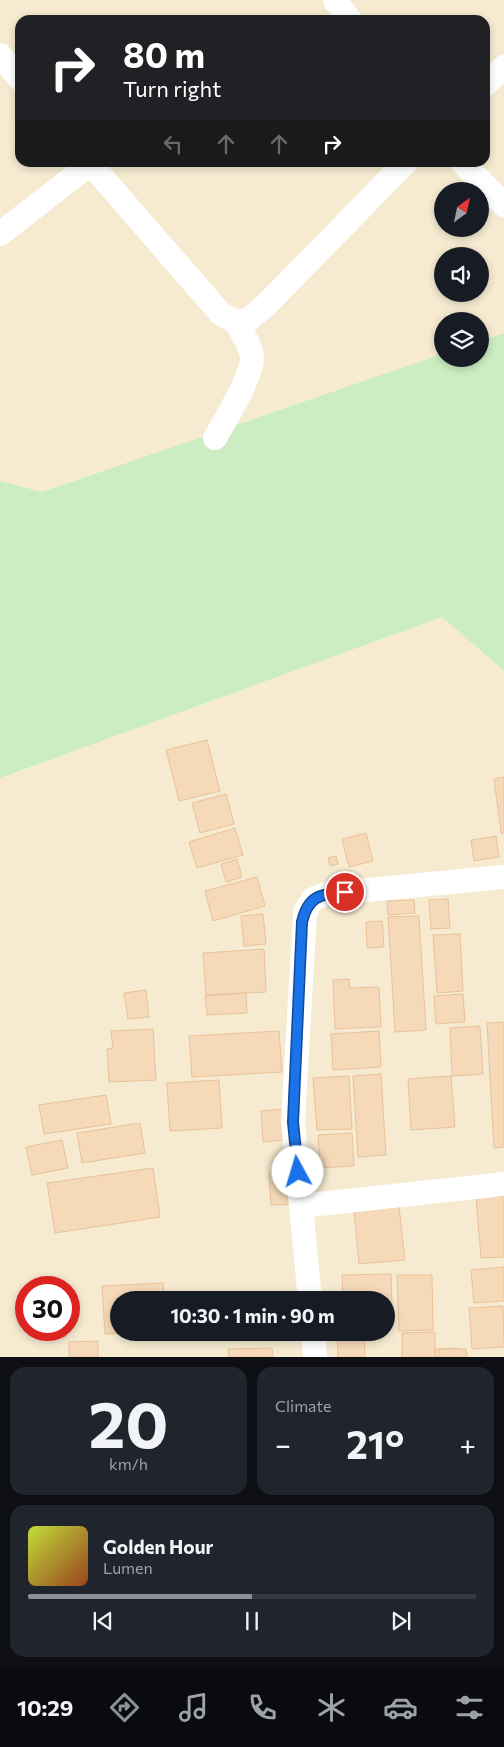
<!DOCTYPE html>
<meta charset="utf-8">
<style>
body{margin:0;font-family:Commissioner,sans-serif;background:#20242c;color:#f1f3f6;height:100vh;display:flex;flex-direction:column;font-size:19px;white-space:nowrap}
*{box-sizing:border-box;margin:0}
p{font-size:16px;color:#9ea1a6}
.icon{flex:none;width:28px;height:28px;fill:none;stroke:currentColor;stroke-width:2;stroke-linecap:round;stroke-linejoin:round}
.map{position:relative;height:1357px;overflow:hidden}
.side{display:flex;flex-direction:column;gap:10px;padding:10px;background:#0d0f14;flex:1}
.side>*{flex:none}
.hud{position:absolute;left:15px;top:15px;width:475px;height:152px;border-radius:15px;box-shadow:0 2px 8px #0003;background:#202124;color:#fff;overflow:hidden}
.needle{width:32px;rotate:33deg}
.fabs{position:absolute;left:434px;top:182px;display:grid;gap:10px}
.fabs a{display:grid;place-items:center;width:55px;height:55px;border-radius:50%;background:#171b24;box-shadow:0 2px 8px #0003;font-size:25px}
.speed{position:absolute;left:15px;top:1276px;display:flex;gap:10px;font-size:25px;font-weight:700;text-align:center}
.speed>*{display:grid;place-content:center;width:65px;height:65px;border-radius:50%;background:#171b24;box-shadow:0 2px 8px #0003;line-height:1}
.speed .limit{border:8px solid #d22;background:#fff;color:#111}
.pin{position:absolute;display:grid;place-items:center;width:42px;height:42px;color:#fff;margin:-21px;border:2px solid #fff;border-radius:50%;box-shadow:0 1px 5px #0007}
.me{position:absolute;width:55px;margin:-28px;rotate:354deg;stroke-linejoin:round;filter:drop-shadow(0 0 4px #0008)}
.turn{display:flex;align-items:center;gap:18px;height:105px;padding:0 25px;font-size:22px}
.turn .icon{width:65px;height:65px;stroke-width:2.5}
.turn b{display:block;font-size:35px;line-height:42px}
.lanes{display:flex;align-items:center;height:48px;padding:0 25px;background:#0003;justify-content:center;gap:25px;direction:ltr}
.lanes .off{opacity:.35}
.big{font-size:38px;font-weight:700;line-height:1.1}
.side .tile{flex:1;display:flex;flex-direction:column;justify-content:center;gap:8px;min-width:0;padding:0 18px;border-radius:15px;background:#20242c}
.side .dial{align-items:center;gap:0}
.dial b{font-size:65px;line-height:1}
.song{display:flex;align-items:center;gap:15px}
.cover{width:60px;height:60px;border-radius:8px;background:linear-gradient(135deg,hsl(70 70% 55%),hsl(20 70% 35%))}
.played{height:5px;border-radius:2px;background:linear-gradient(90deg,#8c9099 50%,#363941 50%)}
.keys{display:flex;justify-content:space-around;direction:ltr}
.heat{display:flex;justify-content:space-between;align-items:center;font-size:28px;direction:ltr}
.side .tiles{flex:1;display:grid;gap:10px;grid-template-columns:1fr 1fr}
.tile:last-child{grid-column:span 2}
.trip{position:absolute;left:110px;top:1291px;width:285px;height:50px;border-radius:25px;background:#171b24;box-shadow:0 2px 8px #0003;font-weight:700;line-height:50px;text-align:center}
.menu{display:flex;height:80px;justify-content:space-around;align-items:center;background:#090b0e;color:#9ea1a6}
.menu .icon{width:35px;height:35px}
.menu .on{color:#8c9099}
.menu b{font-size:22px;color:#f1f3f6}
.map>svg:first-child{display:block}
.residential{fill:#f6ead1;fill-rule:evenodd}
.green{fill:#ccedc1}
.building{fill:#f5d9b9;stroke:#e9c298}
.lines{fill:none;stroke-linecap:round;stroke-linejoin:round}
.minor{stroke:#fff;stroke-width:24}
.route-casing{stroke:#114b97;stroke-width:12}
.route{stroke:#1a73e8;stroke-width:9}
</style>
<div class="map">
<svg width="504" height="1357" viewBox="0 0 504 1357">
<rect width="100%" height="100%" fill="#fef7e3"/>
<!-- residential -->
<g class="residential">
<path d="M0,0H504V333L480,341V321H442V354L42,492L0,481ZM20,20H485V162H20ZM442,191H480V229H442ZM442,256H480V294H442Z"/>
<path d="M442,617L504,671V1357H0V778ZM26,1288H69V1330H26ZM119,1300H386V1332H119Z"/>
</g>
<!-- green -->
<path class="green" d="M504,333V671L442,617L0,778V481L42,492L442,354V359H480V341Z"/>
<!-- building -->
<g class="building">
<path d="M207,740L220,791L179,801L166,750Z"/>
<path d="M504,777V833H501L494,779Z"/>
<path d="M226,794L234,824L200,833L192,803Z"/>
<path d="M235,828L243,855L197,868L189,842Z"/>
<path d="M366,833L373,861L349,867L342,839Z"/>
<path d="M496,836L499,857L474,861L471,840Z"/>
<path d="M336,856L338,864L330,866L328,858Z"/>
<path d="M237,859L242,877L226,882L221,864Z"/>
<path d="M257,877L265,906L213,921L205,891Z"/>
<path d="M448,899L450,928L431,929L429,900Z"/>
<path d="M414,900L415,913L388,915L387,901Z"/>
<path d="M263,914L266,944L244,946L241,916Z"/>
<path d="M419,916L426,1030L395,1032L388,917Z"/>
<path d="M382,921L384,947L367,948L366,922Z"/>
<path d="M460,934L463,991L437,993L433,935Z"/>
<path d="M264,949L266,992L206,995L203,953Z"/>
<path d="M349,979L350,988L379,987L381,1027L335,1029L333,980Z"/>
<path d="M146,990L149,1017L128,1019L124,993Z"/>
<path d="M246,993L247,1013L207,1015L205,996Z"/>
<path d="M463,994L465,1022L436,1024L434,996Z"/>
<path d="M504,1022V1147L494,1148L487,1023Z"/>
<path d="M480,1026L483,1074L452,1076L450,1028Z"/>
<path d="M153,1029L156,1080L109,1082L107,1049L113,1048L111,1031Z"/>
<path d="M279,1031L282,1072L192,1077L189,1036Z"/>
<path d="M379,1031L381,1067L333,1070L331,1034Z"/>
<path d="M381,1074L386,1155L358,1157L353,1076Z"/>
<path d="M349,1076L352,1129L317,1130L313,1078Z"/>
<path d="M451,1076L455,1127L411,1130L408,1079Z"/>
<path d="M219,1080L222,1128L170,1131L167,1083Z"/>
<path d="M106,1095L111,1124L44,1134L39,1105Z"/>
<path d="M283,1109L285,1140L263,1142L261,1111Z"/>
<path d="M140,1123L145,1153L82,1163L77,1133Z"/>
<path d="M352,1133L354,1166L320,1168L318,1135Z"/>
<path d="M62,1140L68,1168L32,1175L26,1147Z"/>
<path d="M153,1168L160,1217L55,1233L47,1183Z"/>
<path d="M292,1172L294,1204L271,1205L269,1174Z"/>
<path d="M504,1196V1257L481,1258L476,1198Z"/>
<path d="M399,1207L405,1260L359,1264L354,1211Z"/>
<path d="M504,1267V1301L474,1303L471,1270Z"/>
<path d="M391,1274L392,1305L386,1306V1300H343L342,1275Z"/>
<path d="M397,1275H432L433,1330L399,1331Z"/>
<path d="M163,1283L164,1300H119V1332H139L105,1334L102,1286Z"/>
<path d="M503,1306L504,1347L472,1349L469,1308Z"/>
<path d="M52,1330H66V1337L53,1338Z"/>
<path d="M337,1332H364L365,1357H338Z"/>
<path d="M435,1332V1357H402V1333Z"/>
<path d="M98,1341V1357H69V1342Z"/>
<path d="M272,1348L273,1357H229L228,1349Z"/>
<path d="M457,1348V1353L467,1352V1357H436L435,1349Z"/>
<rect x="439" y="1349" width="27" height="8"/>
</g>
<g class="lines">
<!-- minor -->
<g class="minor">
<path d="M335,0L350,20"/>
<path d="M0,55L20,79"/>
<path d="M485,85L504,67"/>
<path d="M89,162L221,314L236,322L248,320L266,305L406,162"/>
<path d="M462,162L504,205"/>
<path d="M0,234L90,164"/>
<path d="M215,438C225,420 252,377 252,358C251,345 242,333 236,322"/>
<path d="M301,1206L504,1184"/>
<path d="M310,1300L293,1122L305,912L313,899L325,894L504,877"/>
<path d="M313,1332L315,1357"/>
</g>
</g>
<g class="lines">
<defs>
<path id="route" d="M298,1172L293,1122L302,922C308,896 320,894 345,892"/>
</defs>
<!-- route casing -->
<use href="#route" class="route-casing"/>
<!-- route -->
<use href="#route" class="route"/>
</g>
</svg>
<div class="fabs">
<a><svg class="needle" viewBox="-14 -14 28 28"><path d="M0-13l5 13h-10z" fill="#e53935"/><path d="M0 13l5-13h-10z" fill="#9ea1a6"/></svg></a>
<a><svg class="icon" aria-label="sound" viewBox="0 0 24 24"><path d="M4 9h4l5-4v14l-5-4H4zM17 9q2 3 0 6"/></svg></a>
<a><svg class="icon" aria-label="layers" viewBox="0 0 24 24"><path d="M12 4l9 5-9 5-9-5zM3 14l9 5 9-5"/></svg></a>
</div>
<div class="speed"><div class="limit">30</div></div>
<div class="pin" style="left:345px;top:892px;background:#d93025"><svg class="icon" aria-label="arrive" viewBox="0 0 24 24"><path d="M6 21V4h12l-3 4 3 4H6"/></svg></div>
<svg class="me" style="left:298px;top:1172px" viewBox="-20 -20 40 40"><circle r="19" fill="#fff"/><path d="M0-13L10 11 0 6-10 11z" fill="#1a73e8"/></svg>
<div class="trip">10:30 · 1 min · 90 m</div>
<div class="hud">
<div class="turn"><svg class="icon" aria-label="right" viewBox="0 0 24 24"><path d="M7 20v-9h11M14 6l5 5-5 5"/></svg><div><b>80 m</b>Turn right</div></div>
<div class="lanes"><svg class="icon off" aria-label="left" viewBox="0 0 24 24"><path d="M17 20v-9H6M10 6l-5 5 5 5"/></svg><svg class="icon off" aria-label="ahead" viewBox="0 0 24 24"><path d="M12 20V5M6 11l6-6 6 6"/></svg><svg class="icon off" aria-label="ahead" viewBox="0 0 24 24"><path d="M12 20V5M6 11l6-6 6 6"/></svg><svg class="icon" aria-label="right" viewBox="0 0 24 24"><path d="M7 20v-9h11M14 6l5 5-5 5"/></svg></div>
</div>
</div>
<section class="side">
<div class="tiles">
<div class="tile dial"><b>20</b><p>km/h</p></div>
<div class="tile"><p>Climate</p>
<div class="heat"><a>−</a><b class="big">21°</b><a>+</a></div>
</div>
<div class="tile">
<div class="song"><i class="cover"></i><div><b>Golden Hour</b><p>Lumen</p></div></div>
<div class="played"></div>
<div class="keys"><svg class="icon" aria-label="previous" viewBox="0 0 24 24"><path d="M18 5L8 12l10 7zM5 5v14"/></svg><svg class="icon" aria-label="pause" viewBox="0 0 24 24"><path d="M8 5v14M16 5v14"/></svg><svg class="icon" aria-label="next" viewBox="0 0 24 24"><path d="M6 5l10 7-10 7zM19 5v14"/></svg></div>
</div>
</div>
</section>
<nav class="menu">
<b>10:29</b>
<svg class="icon on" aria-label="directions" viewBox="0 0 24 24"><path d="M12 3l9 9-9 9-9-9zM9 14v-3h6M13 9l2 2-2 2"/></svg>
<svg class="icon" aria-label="music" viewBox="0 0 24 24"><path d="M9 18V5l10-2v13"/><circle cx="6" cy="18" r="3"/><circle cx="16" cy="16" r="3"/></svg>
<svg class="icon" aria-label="phone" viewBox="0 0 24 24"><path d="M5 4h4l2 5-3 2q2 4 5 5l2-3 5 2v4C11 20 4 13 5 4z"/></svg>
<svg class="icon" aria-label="climate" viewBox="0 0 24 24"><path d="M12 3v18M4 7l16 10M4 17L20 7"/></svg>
<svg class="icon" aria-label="car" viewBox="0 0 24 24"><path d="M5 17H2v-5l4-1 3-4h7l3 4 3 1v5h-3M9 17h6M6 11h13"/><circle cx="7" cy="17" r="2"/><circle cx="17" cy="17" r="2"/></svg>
<svg class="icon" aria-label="filters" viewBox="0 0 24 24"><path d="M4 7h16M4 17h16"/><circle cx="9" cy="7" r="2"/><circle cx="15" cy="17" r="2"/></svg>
</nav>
